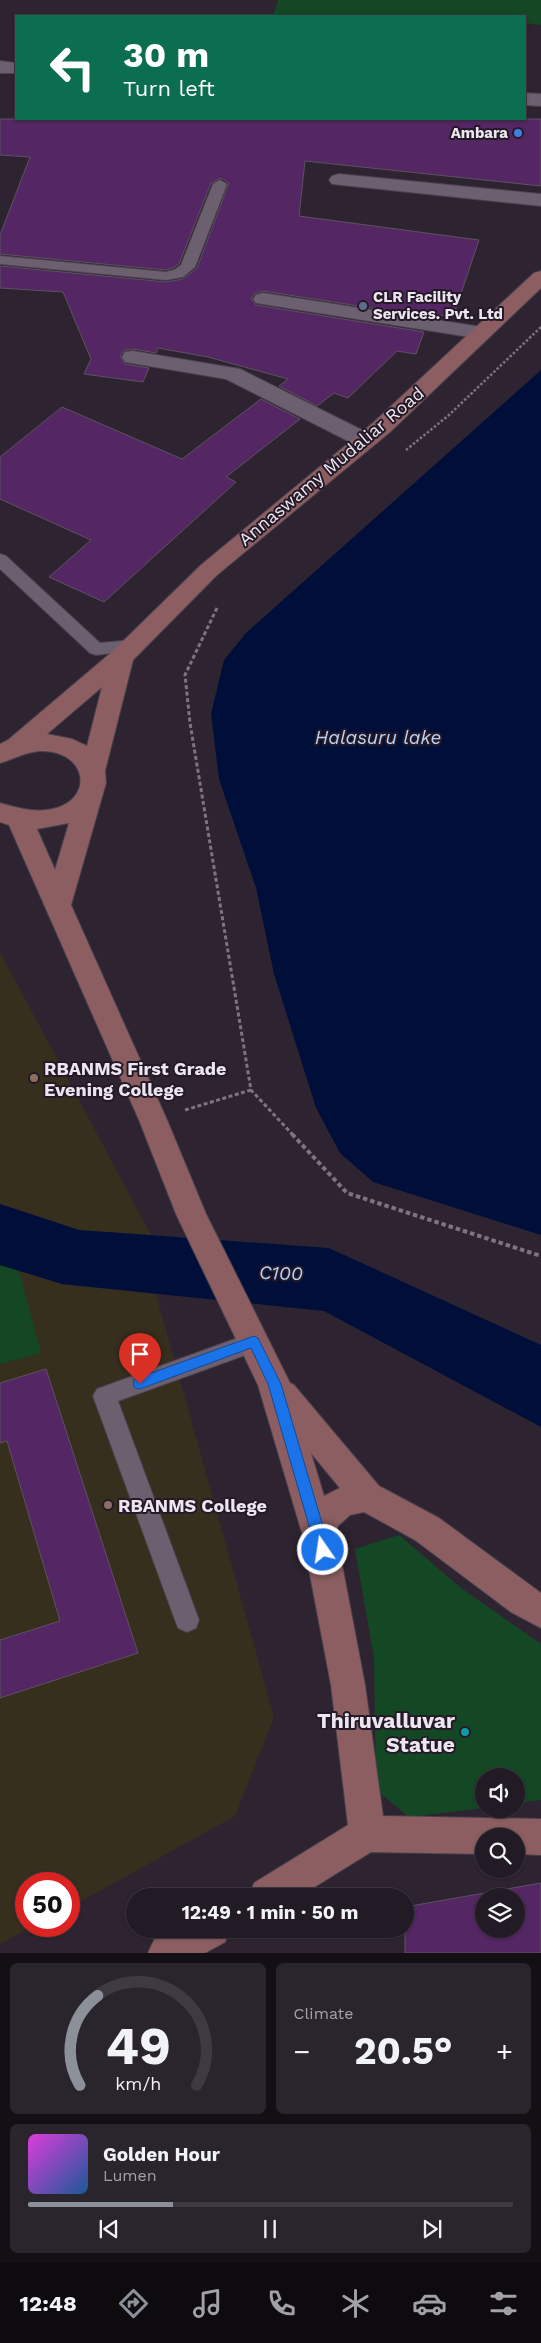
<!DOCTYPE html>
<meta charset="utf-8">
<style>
body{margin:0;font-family:"Work Sans",sans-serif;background:#2a242d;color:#f1f3f6;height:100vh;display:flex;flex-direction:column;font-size:19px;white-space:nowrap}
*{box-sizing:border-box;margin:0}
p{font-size:16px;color:#a2a1a7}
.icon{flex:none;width:28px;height:28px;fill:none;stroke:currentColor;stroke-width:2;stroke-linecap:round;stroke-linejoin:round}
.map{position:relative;height:1953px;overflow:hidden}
.details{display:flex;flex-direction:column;gap:10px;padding:10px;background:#130f14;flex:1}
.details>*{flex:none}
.hud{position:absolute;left:15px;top:15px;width:511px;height:105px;border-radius:0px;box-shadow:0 1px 4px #0004,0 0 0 1px #3f3942;background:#0b6e4f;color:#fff;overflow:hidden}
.tools{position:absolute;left:475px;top:1768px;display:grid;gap:10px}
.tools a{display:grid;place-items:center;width:50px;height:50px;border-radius:50%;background:#221b25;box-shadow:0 1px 4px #0004,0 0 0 1px #3f3942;font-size:25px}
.speed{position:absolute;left:15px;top:1872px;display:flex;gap:10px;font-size:25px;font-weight:700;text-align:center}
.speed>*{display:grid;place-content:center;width:65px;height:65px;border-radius:50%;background:#221b25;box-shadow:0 1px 4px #0004,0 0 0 1px #3f3942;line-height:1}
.speed .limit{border:8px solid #d22;background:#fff;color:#111}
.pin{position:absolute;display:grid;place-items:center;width:42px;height:42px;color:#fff;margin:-51px -21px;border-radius:50% 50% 50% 0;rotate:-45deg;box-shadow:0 0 5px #0007}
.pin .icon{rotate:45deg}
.me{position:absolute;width:55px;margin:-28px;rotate:347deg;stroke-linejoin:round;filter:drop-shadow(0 0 4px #0008)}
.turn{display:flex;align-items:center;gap:18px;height:105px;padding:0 25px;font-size:22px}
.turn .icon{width:65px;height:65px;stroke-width:2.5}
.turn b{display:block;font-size:35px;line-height:42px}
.big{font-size:38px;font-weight:700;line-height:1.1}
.details .tile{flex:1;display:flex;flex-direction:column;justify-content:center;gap:8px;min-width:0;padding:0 18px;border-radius:8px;background:#2a242d}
.details .dial{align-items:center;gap:0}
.dial svg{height:130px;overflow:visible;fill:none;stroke:#3f3942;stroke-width:7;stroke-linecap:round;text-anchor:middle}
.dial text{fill:#f1f3f6;stroke:none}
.song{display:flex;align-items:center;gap:15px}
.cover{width:60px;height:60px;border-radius:8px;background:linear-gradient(135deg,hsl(300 70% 55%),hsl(210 70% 35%))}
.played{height:5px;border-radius:2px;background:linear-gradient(90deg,#8c9099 30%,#3f3942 30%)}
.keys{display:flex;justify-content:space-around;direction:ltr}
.heat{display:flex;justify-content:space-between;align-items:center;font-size:28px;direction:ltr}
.details .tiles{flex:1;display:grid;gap:10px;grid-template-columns:1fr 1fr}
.tile:last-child{grid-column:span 2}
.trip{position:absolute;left:126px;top:1888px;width:288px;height:50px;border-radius:25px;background:#221b25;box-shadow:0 1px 4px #0004,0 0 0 1px #3f3942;font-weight:700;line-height:50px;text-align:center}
.tabs{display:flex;height:80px;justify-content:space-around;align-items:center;background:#0e0b0f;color:#a2a1a7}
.tabs .icon{width:35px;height:35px}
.tabs .current{color:#8c9099}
.tabs b{font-size:22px;color:#f1f3f6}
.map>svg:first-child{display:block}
.education{fill:#362f1e}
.green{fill:#144724}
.water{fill:#000f3a}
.building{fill:#542663;stroke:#5d5261;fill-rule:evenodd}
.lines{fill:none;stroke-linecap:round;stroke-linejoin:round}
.lane-casing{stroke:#4a414d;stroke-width:2}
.street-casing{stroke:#4a414d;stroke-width:2}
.secondary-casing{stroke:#4a414d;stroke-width:2}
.path-far2{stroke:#7d7480;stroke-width:2.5;stroke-dasharray:2.5 2;stroke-linecap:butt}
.path-far1{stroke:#7d7480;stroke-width:3;stroke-dasharray:4 2.5;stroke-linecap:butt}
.path{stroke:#7d7480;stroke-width:4;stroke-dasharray:4.5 3;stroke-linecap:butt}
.lane{fill:#6c6070;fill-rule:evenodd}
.street{fill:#6c6070;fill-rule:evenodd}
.secondary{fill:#8c5e62;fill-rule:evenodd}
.route{fill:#1a73e8;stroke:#114b97}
.shop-dot{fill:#3f7fe0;stroke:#241a27;stroke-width:2}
.service-dot{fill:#5c6f8a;stroke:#241a27;stroke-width:2}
.education-dot{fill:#8d6e63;stroke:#241a27;stroke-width:2}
.culture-dot{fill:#0f9aa8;stroke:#241a27;stroke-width:2}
.labels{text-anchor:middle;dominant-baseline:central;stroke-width:4;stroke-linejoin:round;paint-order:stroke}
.far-poi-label{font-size:15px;font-weight:bold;fill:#ede6f0;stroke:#241a27;text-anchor:end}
.street-label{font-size:18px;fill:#ede6f0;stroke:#241a27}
.poi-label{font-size:18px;font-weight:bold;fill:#ede6f0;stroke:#241a27;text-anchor:start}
.water-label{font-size:19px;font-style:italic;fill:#bad2f6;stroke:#241a27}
.near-poi-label{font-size:21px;font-weight:bold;fill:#ede6f0;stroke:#241a27;text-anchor:end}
</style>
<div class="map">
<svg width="541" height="1953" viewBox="0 0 541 1953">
<rect width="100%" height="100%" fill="#2e2431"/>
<!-- education -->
<g class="education">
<path d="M0,952L151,1235L79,1230L0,1204Z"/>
<path d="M0,1265L62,1284L156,1294L274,1717L235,1816L69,1908V1884H26V1926H33L0,1944Z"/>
</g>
<!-- green -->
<g class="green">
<path d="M278,0H541V25L525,23V16H273Z"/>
<path d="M0,1265L19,1271L41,1353L0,1364Z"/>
<path d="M399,1535L461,1588L541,1644V1800L516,1803V1776H484V1808L409,1817L376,1790L374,1658L355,1549Z"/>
</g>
<!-- water -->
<g class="water">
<path d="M541,370V1235L373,1182L340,1153L316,1108L274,974L256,888L219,779L211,714L224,660L246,633Z"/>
<path d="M0,1204L79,1230L329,1248L541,1345V1427L324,1311L62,1284L0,1265Z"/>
</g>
<!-- building -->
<g class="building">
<path d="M0,119H541V186L305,161L299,216L479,240L453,317L430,314L429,317L263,291L254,294L251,299L256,305L424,332L416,354L397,351L348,398L334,393L317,406L279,386L288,379L208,357L158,348L156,353L133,349L125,350L120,356L125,364L149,368L143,382L84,374L91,359L63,292L0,288V266L166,282L183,279L197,268L229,183L221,178L211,183L179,264L173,268L166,270L0,254V235L30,157L0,155Z"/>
<path d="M261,399L300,419L226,477L236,482L104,602L49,577L91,540L0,499V457L62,407L182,459Z"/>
<path d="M46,1369L138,1653L0,1698V1640L60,1621L7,1441L0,1443V1383Z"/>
<path d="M541,1883V1953H405V1907ZM484,1896H516V1929H484Z"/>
</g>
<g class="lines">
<defs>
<g id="lane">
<path d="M220,180L227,184L195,267L183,277L166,280L0,264V256L166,272L174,270L181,265L213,184Z"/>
<path d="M0,554L6,556L100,643L132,640L138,642L141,646L138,650L96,655L90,653L0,569Z"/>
<path d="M254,1332L262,1335L265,1342L262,1349L118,1401L199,1620L196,1628L187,1632L178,1628L175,1620L93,1396L97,1389Z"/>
</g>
<g id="street">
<path d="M0,61L16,63V73H0Z"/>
<path d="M525,93L541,94V106L525,105Z"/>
<path d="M339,174L541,194V206L332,184L329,180L332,176Z"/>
<path d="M263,293L482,327L489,329L493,333L489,337L482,339L256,303L253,299L256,295Z"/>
<path d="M133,351L240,369L372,435L375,440L372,445L364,447L356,445L226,379L125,362L122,357L125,352Z"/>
</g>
<g id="secondary">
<path d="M541,271V288L390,432L217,575L133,660L105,771L106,783L71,905L167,1120L206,1214L290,1383L294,1385L379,1486L439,1518L541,1593V1628L511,1612L415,1540L364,1512L350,1515L338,1526L336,1533L365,1685L383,1816L541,1819V1855L516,1854V1836H484V1854L371,1852L300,1896H249L254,1883L348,1825L331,1685L302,1533L258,1385L176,1214L139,1120L9,825L0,822V803C18,808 34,813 52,809C95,800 88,750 40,751C25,752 14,759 0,763V744L8,740L113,651L201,565L374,422L534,273ZM102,687L87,746L72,739L47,734ZM69,823L55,870L37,829ZM311,1453L340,1488L324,1496Z"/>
<path d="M175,1929H231L225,1942L205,1953H148L154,1940Z"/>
</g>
</defs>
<!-- lane casing -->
<use href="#lane" class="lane-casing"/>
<!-- street casing -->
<use href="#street" class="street-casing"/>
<!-- secondary casing -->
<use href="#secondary" class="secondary-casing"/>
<!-- path-far2 -->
<path class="path-far2" d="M406,450L449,415L541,327"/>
<!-- path-far1 -->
<g class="path-far1">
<path d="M217,608L185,675L190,723L251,1090L293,1135"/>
<path d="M185,1110L251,1090"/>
</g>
<!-- path -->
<path class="path" d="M292,1134L347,1193L541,1256"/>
<!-- lane -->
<use href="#lane" class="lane"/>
<!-- street -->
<use href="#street" class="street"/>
<!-- secondary -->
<use href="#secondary" class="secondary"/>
</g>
<!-- route -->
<path class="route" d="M254,1336L258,1338L281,1384L330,1550L328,1555L323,1557L318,1555L316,1550L268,1384L251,1348L140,1389L135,1388L133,1384L135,1379Z"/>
<!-- markers -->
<circle class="shop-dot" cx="518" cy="133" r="5"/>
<circle class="service-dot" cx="363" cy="306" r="5"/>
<g class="education-dot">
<circle cx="34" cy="1078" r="5"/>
<circle cx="108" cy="1505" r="5"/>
</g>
<circle class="culture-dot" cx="465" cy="1732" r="5"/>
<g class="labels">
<!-- far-poi labels -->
<g class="far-poi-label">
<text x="508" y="133">Ambara</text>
<text x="373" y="297" text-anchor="start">CLR Facility<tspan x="373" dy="17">Services. Pvt. Ltd</tspan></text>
</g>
<!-- street labels -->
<g class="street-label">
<text transform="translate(331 466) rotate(-40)">Annaswamy Mudaliar Road</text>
</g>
<!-- poi labels -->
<g class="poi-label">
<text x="44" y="1068">RBANMS First Grade<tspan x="44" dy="21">Evening College</tspan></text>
<text x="118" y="1505">RBANMS College</text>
</g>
<!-- water labels -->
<g class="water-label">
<text x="378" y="737">Halasuru lake</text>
<text transform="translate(281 1273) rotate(2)">C100</text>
</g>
<!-- near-poi labels -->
<g class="near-poi-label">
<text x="455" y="1720">Thiruvalluvar<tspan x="455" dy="24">Statue</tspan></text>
</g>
</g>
</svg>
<div class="tools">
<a><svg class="icon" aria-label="sound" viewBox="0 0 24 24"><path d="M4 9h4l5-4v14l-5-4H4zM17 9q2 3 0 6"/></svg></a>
<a><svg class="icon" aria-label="search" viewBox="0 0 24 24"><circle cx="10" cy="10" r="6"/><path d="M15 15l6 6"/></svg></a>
<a><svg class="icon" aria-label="layers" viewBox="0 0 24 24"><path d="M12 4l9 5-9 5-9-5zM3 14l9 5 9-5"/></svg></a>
</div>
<div class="speed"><div class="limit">50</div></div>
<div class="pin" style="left:140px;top:1384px;background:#d93025"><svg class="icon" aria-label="arrive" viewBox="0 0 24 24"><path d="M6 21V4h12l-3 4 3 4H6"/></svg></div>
<svg class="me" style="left:323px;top:1550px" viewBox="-20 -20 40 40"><circle r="17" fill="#1a73e8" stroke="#fff" stroke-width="3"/><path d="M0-11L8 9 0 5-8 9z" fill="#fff"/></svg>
<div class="trip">12:49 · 1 min · 50 m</div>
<div class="hud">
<div class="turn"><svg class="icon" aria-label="left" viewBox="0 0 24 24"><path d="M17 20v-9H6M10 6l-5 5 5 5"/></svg><div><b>30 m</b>Turn left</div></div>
</div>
</div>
<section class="details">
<div class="tiles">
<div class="tile dial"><svg viewBox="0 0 100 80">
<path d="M14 69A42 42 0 1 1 86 69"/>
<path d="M14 69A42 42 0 0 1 25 14" stroke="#8c9099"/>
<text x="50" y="56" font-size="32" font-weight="700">49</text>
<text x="50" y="72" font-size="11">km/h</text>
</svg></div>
<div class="tile"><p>Climate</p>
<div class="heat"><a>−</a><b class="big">20.5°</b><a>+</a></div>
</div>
<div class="tile">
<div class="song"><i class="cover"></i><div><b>Golden Hour</b><p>Lumen</p></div></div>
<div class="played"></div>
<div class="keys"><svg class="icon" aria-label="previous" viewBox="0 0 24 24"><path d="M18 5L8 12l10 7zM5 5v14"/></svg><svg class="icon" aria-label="pause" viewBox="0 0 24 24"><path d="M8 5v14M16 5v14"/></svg><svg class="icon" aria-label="next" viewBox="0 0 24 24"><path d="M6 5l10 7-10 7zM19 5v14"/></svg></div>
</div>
</div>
</section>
<nav class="tabs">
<b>12:48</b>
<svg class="icon current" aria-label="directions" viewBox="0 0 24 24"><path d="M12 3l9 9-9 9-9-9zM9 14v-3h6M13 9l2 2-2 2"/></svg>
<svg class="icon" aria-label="music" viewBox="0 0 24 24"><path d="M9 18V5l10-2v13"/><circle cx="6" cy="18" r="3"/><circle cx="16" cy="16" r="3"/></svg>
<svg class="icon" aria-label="phone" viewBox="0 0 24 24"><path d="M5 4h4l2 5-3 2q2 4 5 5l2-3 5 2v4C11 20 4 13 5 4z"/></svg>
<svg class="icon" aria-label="climate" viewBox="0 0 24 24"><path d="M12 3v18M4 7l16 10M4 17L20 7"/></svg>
<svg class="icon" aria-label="car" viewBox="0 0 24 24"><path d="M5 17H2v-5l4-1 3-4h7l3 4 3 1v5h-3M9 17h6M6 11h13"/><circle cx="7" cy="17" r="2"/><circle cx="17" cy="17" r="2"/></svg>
<svg class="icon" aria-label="filters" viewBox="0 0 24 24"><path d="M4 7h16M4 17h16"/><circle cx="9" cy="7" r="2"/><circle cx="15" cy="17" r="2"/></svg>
</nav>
